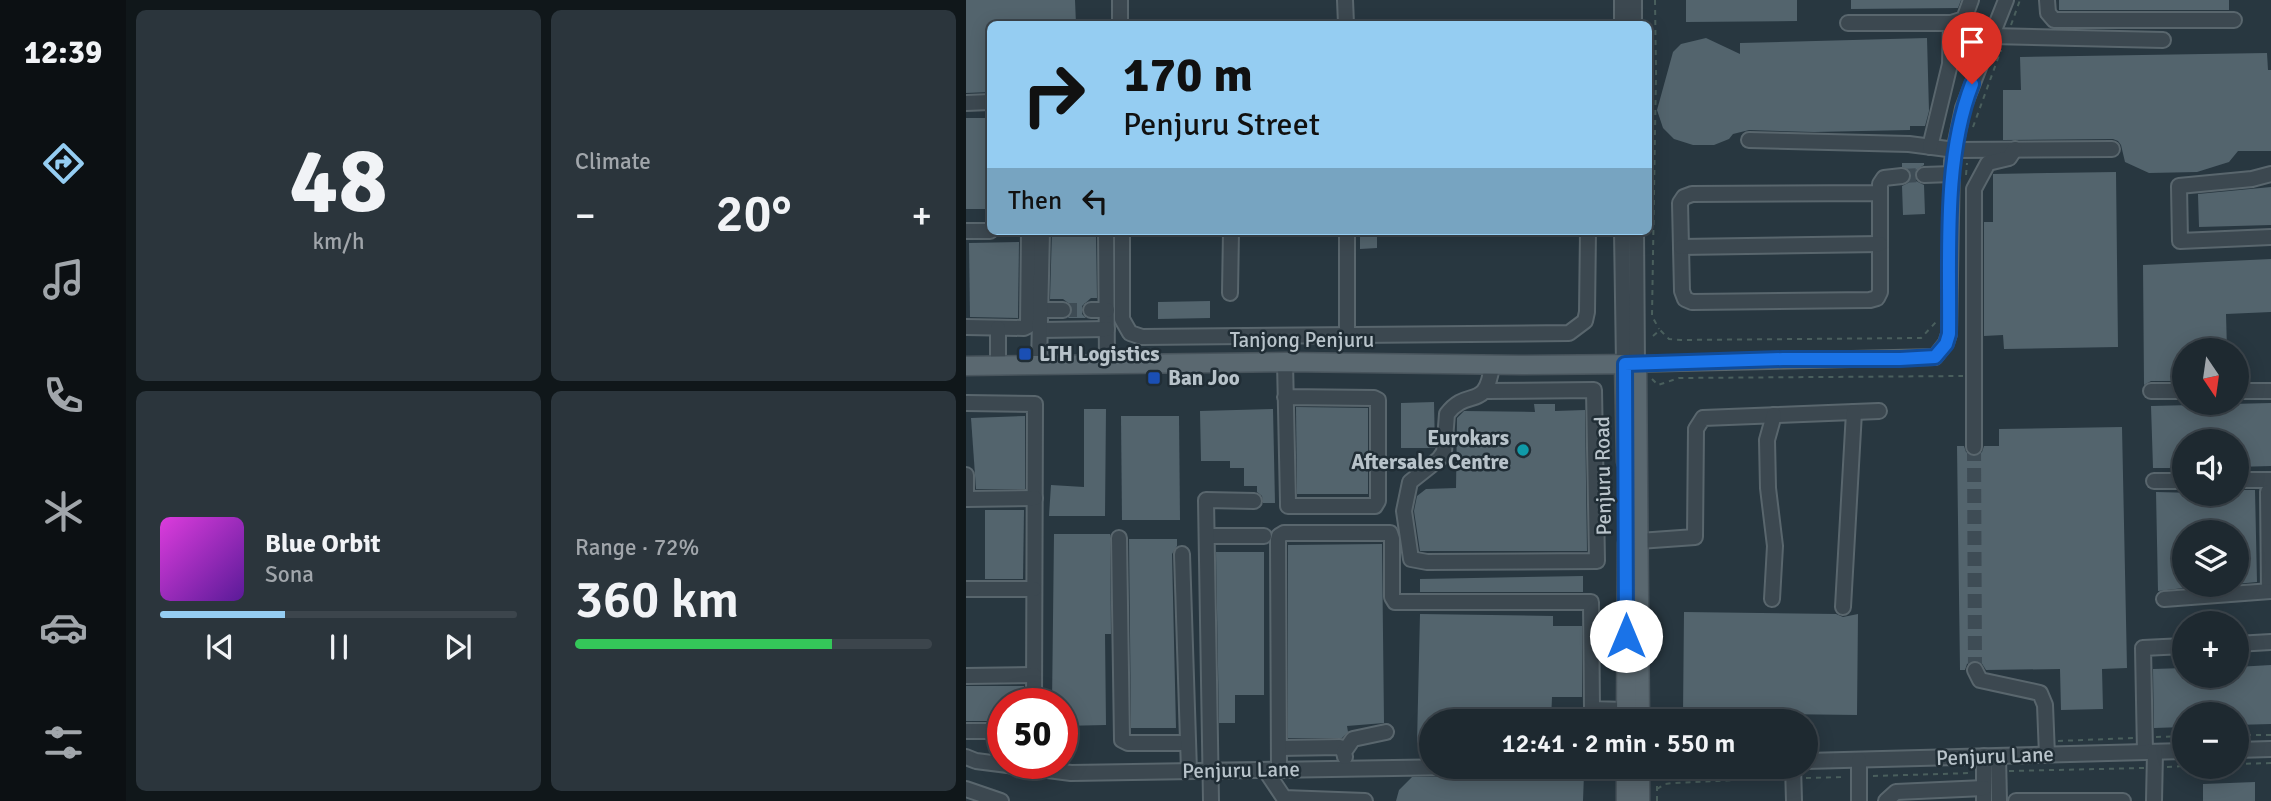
<!DOCTYPE html>
<meta charset="utf-8">
<style>
body{margin:0;font-family:Signika,sans-serif;background:#2b353c;color:#f1f3f6;height:100vh;display:flex;flex-direction:column;font-size:26px;white-space:nowrap}
*{box-sizing:border-box;margin:0}
p{font-size:23px;color:#a1a6ab}
.icon{flex:none;width:38px;height:38px;fill:none;stroke:currentColor;stroke-width:2;stroke-linecap:round;stroke-linejoin:round}
.map{position:relative;flex:1;overflow:hidden}
.side{display:flex;flex-direction:column;gap:10px;padding:10px;background:#10171a;width:840px}
.side>*{flex:none}
.hud{position:absolute;left:21px;top:21px;width:665px;height:214px;border-radius:10px;box-shadow:0 4px 18px #0003,0 0 0 2px #3c454c;background:#95cdf2;color:#111;overflow:hidden}
.needle{width:46px;rotate:167deg}
.fabs{position:absolute;left:1206px;top:338px;display:grid;gap:14px}
.fabs a{display:grid;place-items:center;width:77px;height:77px;border-radius:50%;background:#1e2930;box-shadow:0 4px 18px #0003,0 0 0 2px #3c454c;font-size:35px}
.speed{position:absolute;left:21px;top:688px;display:flex;gap:14px;font-size:35px;font-weight:700;text-align:center}
.speed>*{display:grid;place-content:center;width:91px;height:91px;border-radius:50%;background:#1e2930;box-shadow:0 4px 18px #0003,0 0 0 2px #3c454c;line-height:1}
.speed .limit{border:10px solid #d22;background:#fff;color:#111}
.pin{position:absolute;display:grid;place-items:center;width:60px;height:60px;color:#fff;margin:-72px -30px;border-radius:50% 50% 50% 0;rotate:-45deg;box-shadow:0 0 7px #0007}
.pin .icon{rotate:45deg}
.me{position:absolute;width:77px;margin:-38px;rotate:0deg;stroke-linejoin:round;filter:drop-shadow(0 0 5px #0008)}
.turn{display:flex;align-items:center;gap:24px;height:147px;padding:0 21px;font-size:32px}
.turn .icon{width:91px;height:91px;stroke-width:2.5}
.turn b{display:block;font-size:49px;line-height:60px}
.then{display:flex;align-items:center;height:66px;padding:0 21px;background:#0003;gap:14px;font-size:26px}
.big{font-size:52px;font-weight:600;line-height:1.1}
.side .card{flex:1;display:flex;flex-direction:column;justify-content:center;gap:10px;min-width:0;padding:0 24px;border-radius:10px;background:#2b353c}
.side .dial{align-items:center;gap:0}
.dial b{font-size:91px;line-height:1}
.song{display:flex;align-items:center;gap:21px}
.cover{width:84px;height:84px;border-radius:10px;background:linear-gradient(135deg,hsl(300 70% 55%),hsl(270 70% 35%))}
.played{height:7px;border-radius:4px;background:linear-gradient(90deg,#95cdf2 35%,#3c454c 35%)}
.keys{display:flex;justify-content:space-around;direction:ltr}
.heat{display:flex;justify-content:space-between;align-items:center;font-size:38px;direction:ltr}
.charge{height:10px;border-radius:5px;background:linear-gradient(90deg,#34c759 72%,#3c454c 0)}
.side .tiles{flex:1;display:grid;gap:10px;grid-template-columns:repeat(2,1fr)}
.trip{position:absolute;left:453px;top:709px;width:399px;height:70px;border-radius:35px;background:#1e2930;box-shadow:0 4px 18px #0003,0 0 0 2px #3c454c;font-weight:600;line-height:70px;text-align:center}
main{display:flex;flex:1;min-height:0}
.tab-bar{display:flex;flex-direction:column;width:126px;justify-content:space-around;align-items:center;background:#0c1013;color:#a1a6ab}
.tab-bar .icon{width:49px;height:49px}
.tab-bar .selected{color:#95cdf2}
.tab-bar b{font-size:32px;color:#f1f3f6}
.map>svg:first-child{display:block}
.building{fill:#53646d}
.lines{fill:none;stroke-linecap:round;stroke-linejoin:round}
.minor-tunnel{stroke:#3e4c55;stroke-width:14;stroke-dasharray:14 7;stroke-linecap:butt}
.minor-casing{stroke:#59666d;stroke-width:18}
.major-casing{stroke:#48545c;stroke-width:21}
.path{stroke:#4a5f5d;stroke-width:2;stroke-dasharray:5 5;stroke-linecap:butt}
.minor{stroke:#3c4850;stroke-width:14}
.major{stroke:#5a6870;stroke-width:18}
.route-casing{stroke:#114b97;stroke-width:18}
.route{stroke:#1a73e8;stroke-width:12}
.transit-dot{fill:#1a4fb4;stroke:#202d35;stroke-width:2.5}
.culture-dot{fill:#0f9aa8;stroke:#202d35;stroke-width:2.5}
.labels{text-anchor:middle;dominant-baseline:central;stroke-width:5;stroke-linejoin:round;paint-order:stroke}
.street-label{font-size:21px;fill:#b8c3ca;stroke:#202d35}
.poi-label{font-size:21px;font-weight:bold;fill:#b8c3ca;stroke:#202d35;text-anchor:start}
</style>
<main>
<nav class="tab-bar">
<b>12:39</b>
<svg class="icon selected" aria-label="directions" viewBox="0 0 24 24"><path d="M12 3l9 9-9 9-9-9zM9 14v-3h6M13 9l2 2-2 2"/></svg>
<svg class="icon" aria-label="music" viewBox="0 0 24 24"><path d="M9 18V5l10-2v13"/><circle cx="6" cy="18" r="3"/><circle cx="16" cy="16" r="3"/></svg>
<svg class="icon" aria-label="phone" viewBox="0 0 24 24"><path d="M5 4h4l2 5-3 2q2 4 5 5l2-3 5 2v4C11 20 4 13 5 4z"/></svg>
<svg class="icon" aria-label="climate" viewBox="0 0 24 24"><path d="M12 3v18M4 7l16 10M4 17L20 7"/></svg>
<svg class="icon" aria-label="car" viewBox="0 0 24 24"><path d="M5 17H2v-5l4-1 3-4h7l3 4 3 1v5h-3M9 17h6M6 11h13"/><circle cx="7" cy="17" r="2"/><circle cx="17" cy="17" r="2"/></svg>
<svg class="icon" aria-label="filters" viewBox="0 0 24 24"><path d="M4 7h16M4 17h16"/><circle cx="9" cy="7" r="2"/><circle cx="15" cy="17" r="2"/></svg>
</nav>
<section class="side">
<div class="tiles">
<div class="card dial"><b>48</b><p>km/h</p></div>
<div class="card"><p>Climate</p>
<div class="heat"><a>−</a><b class="big">20°</b><a>+</a></div>
</div>
<div class="card">
<div class="song"><i class="cover"></i><div><b>Blue Orbit</b><p>Sona</p></div></div>
<div class="played"></div>
<div class="keys"><svg class="icon" aria-label="previous" viewBox="0 0 24 24"><path d="M18 5L8 12l10 7zM5 5v14"/></svg><svg class="icon" aria-label="pause" viewBox="0 0 24 24"><path d="M8 5v14M16 5v14"/></svg><svg class="icon" aria-label="next" viewBox="0 0 24 24"><path d="M6 5l10 7-10 7zM19 5v14"/></svg></div>
</div>
<div class="card"><p>Range · 72%</p><b class="big">360 km</b><div class="charge"></div></div>
</div>
</section>
<div class="map">
<svg width="1305" height="801" viewBox="0 0 1305 801">
<rect width="100%" height="100%" fill="#283740"/>
<!-- building -->
<g class="building">
<path d="M0,0H109L110,24H24V92L0,93Z"/>
<path d="M720,0H831V21L720,22Z"/>
<path d="M885,0H995L992,8L885,9Z"/>
<rect x="1093" y="0" width="170" height="10"/>
<path d="M740,38L774,54V43L961,38L963,111L959,126H944V130L848,132L783,130L767,134L763,139L748,145H727L708,139L697,128L691,110L707,52L715,44Z"/>
<path d="M1301,53L1302,70H1305V151H1272L1263,162L1231,172L1183,173L1159,162L1155,145L1152,141L1147,139L1037,140V90H1055L1054,57Z"/>
<rect x="0" y="118" width="24" height="91"/>
<path d="M936,163H958V165L950,170L948,175L950,181L958,185L959,214L937,215L936,186L942,183L946,176L943,170L936,167Z"/>
<path d="M1150,172L1152,347L1038,349L1037,335L1018,336V222H1027V174Z"/>
<path d="M1305,187V225L1233,227L1232,194Z"/>
<path d="M86,231H130L131,298H125L116,306V314L120,318H102L107,311L105,305L97,299H84Z"/>
<path d="M394,231H411V248L394,249Z"/>
<path d="M53,242L52,318L4,317L3,243Z"/>
<path d="M1305,259V312L1260,314L1261,350H1218V381H1185L1178,385L1177,265Z"/>
<path d="M244,301V318L192,319V302Z"/>
<path d="M468,402L469,448H435V403Z"/>
<path d="M1305,403V466L1270,467V441H1218V468H1187L1185,406Z"/>
<path d="M568,404H589V411L619,410L621,551H454L448,511L451,496L460,489L490,488L491,418L498,411L569,412Z"/>
<path d="M330,407L402,408V494H331Z"/>
<path d="M118,409H140L139,516H83L85,485L118,487Z"/>
<path d="M307,409L309,503H297L296,496L291,492V486H278V468H264V461H235L234,411Z"/>
<path d="M59,416V489H10L5,418Z"/>
<path d="M155,416H213L214,520H156Z"/>
<path d="M1156,427L1161,668L1136,669L1137,709L1095,710L1094,669L1020,670L1015,662L1009,660L1001,664L999,670H994L991,446H998L1000,452L1009,457L1016,452L1018,446H1033V429Z"/>
<path d="M1270,490H1289L1291,582L1270,584V532H1218V588L1192,591L1190,492L1270,494Z"/>
<path d="M19,510H58L57,579H19Z"/>
<path d="M88,534H144L145,634H139L140,725L96,726V704H86Z"/>
<path d="M163,539H211V546L206,554L210,728H165Z"/>
<path d="M416,544L418,723L381,726L382,732L376,738H322V545Z"/>
<path d="M250,552H298V695H269V723H253Z"/>
<path d="M617,576V592H454V579Z"/>
<path d="M718,612L870,614L877,617L892,614L891,715L717,713Z"/>
<path d="M454,614L587,616V626H616V697H586L585,721H466V743H451Z"/>
<path d="M1305,665V724L1270,725V714H1218V727L1188,728L1187,669L1218,668V676H1270V667Z"/>
<path d="M0,686H58V704H37V721H0Z"/>
<path d="M557,773L618,774L617,801H430L433,790L446,777L551,776Z"/>
<path d="M1289,782V801H1237V784Z"/>
</g>
<g class="lines">
<!-- minor-tunnel -->
<g class="minor-tunnel">
<path d="M936,176L958,175"/>
<path d="M97,310H125"/>
<path d="M1008,447L1009,670"/>
</g>
<defs>
<g id="minor">
<path d="M154,0V24"/>
<path d="M379,0L380,24"/>
<path d="M668,0V24"/>
<path d="M1081,0L1082,13L1088,20H1268"/>
<path d="M882,23H985L998,19L1005,0"/>
<path d="M656,24V0"/>
<path d="M1025,36L1197,40"/>
<path d="M0,103L24,102"/>
<path d="M783,140L943,144L989,150L1146,149"/>
<path d="M964,147L984,64L985,23"/>
<path d="M1305,174L1286,179L1213,186L1214,241L1305,237"/>
<path d="M958,175L986,174"/>
<path d="M914,193L726,194L718,197L714,203L716,291L719,299L726,302L904,300L911,298L914,292V184L918,178L936,176"/>
<path d="M0,231H24"/>
<path d="M140,231L141,364"/>
<path d="M156,231V319L164,333L176,337L603,333L619,321L621,312L622,231"/>
<path d="M381,231V335"/>
<path d="M656,231L658,364"/>
<path d="M670,231L671,364L969,357L980,343L983,334L986,161L997,108L1040,0"/>
<path d="M715,247L914,244"/>
<path d="M264,293L265,231"/>
<path d="M76,310H97"/>
<path d="M125,310H141"/>
<path d="M0,327L58,328L62,326L63,231"/>
<path d="M32,328V365"/>
<path d="M76,330L141,329"/>
<path d="M319,362L322,502V506H409L412,501V400L408,398L319,397"/>
<path d="M73,365L76,231"/>
<path d="M520,391L628,390L631,561L461,562L445,559L438,511L444,482L473,459L478,452L481,414C502,386 520,413 526,365"/>
<path d="M1185,391H1218"/>
<path d="M1270,391H1305"/>
<path d="M0,403L69,404L68,704"/>
<path d="M1008,447V189L1022,163L1043,158L1049,149"/>
<path d="M0,475V499"/>
<path d="M1270,480H1305"/>
<path d="M1188,481H1218"/>
<path d="M0,499L69,498"/>
<path d="M241,536H298"/>
<path d="M153,538L156,740L162,743H222"/>
<path d="M673,541L729,537L730,429L737,418L913,411"/>
<path d="M216,554L223,771"/>
<path d="M0,589H68"/>
<path d="M1303,591L1302,492H1305"/>
<path d="M806,599L809,546L802,488L801,440L808,415"/>
<path d="M1198,599L1305,591"/>
<path d="M877,607L888,412"/>
<path d="M1270,644L1305,642"/>
<path d="M1009,670L1014,680L1074,693L1079,705L1081,755"/>
<path d="M0,676L68,675"/>
<path d="M0,731H37"/>
<path d="M313,748L374,747L378,752"/>
<path d="M1270,750L1305,749"/>
<path d="M1179,752L1177,648L1218,646"/>
<path d="M1018,756V801"/>
<path d="M1032,756L1033,801"/>
<path d="M0,757L10,761L105,773L551,766"/>
<path d="M379,757L378,752L387,739L420,732"/>
<path d="M840,761L1218,751"/>
<path d="M827,766L828,801"/>
<path d="M313,770L312,540L313,536L318,533H424L426,539V597L429,602H625L626,709L659,710"/>
<path d="M300,771L318,798L399,801"/>
<path d="M0,789L35,801"/>
<path d="M245,801L240,500L288,501"/>
<path d="M893,801V760"/>
<path d="M920,801L930,792L1018,788"/>
<path d="M1050,801H1157"/>
<path d="M1188,801L1189,752"/>
</g>
<g id="major">
<path d="M658,364L660,462"/>
<path d="M0,366L319,362L555,365L671,364L674,721"/>
<path d="M660,721L661,543"/>
<path d="M674,766V801"/>
<path d="M660,801V766"/>
</g>
</defs>
<!-- minor casing -->
<use href="#minor" class="minor-casing"/>
<!-- major casing -->
<use href="#major" class="major-casing"/>
<!-- path -->
<g class="path">
<path d="M689,0L690,73L686,316L693,329"/>
<path d="M1045,25L1054,0"/>
<path d="M1007,127L1035,50"/>
<path d="M1000,175L1001,163"/>
<path d="M687,336L694,330L703,339L715,340L955,338L970,322"/>
<path d="M686,379L692,385L713,378L997,376"/>
<path d="M1270,735H1305"/>
<path d="M1190,737L1218,736"/>
<path d="M1092,741L1167,738"/>
<path d="M1270,764L1305,763"/>
<path d="M691,766V801"/>
<path d="M1201,767L1218,766"/>
<path d="M1043,771L1178,768"/>
<path d="M907,776L1006,773"/>
<path d="M840,778L880,777"/>
<path d="M691,789L699,784L707,783L814,778"/>
</g>
<!-- minor -->
<use href="#minor" class="minor"/>
<!-- major -->
<use href="#major" class="major"/>
</g>
<g class="lines">
<defs>
<path id="route" d="M660,636L659,364L817,359H934L969,357L980,344L983,334C984,253 977,159 1006,84"/>
</defs>
<!-- route casing -->
<use href="#route" class="route-casing"/>
<!-- route -->
<use href="#route" class="route"/>
</g>
<!-- markers -->
<g class="transit-dot">
<rect x="52" y="347" width="14" height="14" rx="3.5"/>
<rect x="181" y="371" width="14" height="14" rx="3.5"/>
</g>
<circle class="culture-dot" cx="557" cy="450" r="7"/>
<g class="labels">
<!-- street labels -->
<g class="street-label">
<text x="336" y="340">Tanjong Penjuru</text>
<text transform="translate(637 476) rotate(-91)">Penjuru Road</text>
<text transform="translate(1029 756) rotate(-2)">Penjuru Lane</text>
<text transform="translate(275 770) rotate(-1)">Penjuru Lane</text>
</g>
<!-- poi labels -->
<g class="poi-label">
<text x="73" y="354">LTH Logistics</text>
<text x="202" y="378">Ban Joo</text>
<text x="543" y="438" text-anchor="end">Eurokars<tspan x="543" dy="24">Aftersales Centre</tspan></text>
</g>
</g>
</svg>
<div class="fabs">
<a><svg class="needle" viewBox="-14 -14 28 28"><path d="M0-13l5 13h-10z" fill="#e53935"/><path d="M0 13l5-13h-10z" fill="#a1a6ab"/></svg></a>
<a><svg class="icon" aria-label="sound" viewBox="0 0 24 24"><path d="M4 9h4l5-4v14l-5-4H4zM17 9q2 3 0 6"/></svg></a>
<a><svg class="icon" aria-label="layers" viewBox="0 0 24 24"><path d="M12 4l9 5-9 5-9-5zM3 14l9 5 9-5"/></svg></a>
<a>+</a>
<a>−</a>
</div>
<div class="speed"><div class="limit">50</div></div>
<div class="pin" style="left:1006px;top:84px;background:#d93025"><svg class="icon" aria-label="arrive" viewBox="0 0 24 24"><path d="M6 21V4h12l-3 4 3 4H6"/></svg></div>
<svg class="me" style="left:660px;top:636px" viewBox="-20 -20 40 40"><circle r="19" fill="#fff"/><path d="M0-13L10 11 0 6-10 11z" fill="#1a73e8"/></svg>
<div class="trip">12:41 · 2 min · 550 m</div>
<div class="hud">
<div class="turn"><svg class="icon" aria-label="right" viewBox="0 0 24 24"><path d="M7 20v-9h11M14 6l5 5-5 5"/></svg><div><b>170 m</b>Penjuru Street</div></div>
<div class="then">Then<svg class="icon" aria-label="left" viewBox="0 0 24 24"><path d="M17 20v-9H6M10 6l-5 5 5 5"/></svg></div>
</div>
</div>
</main>
